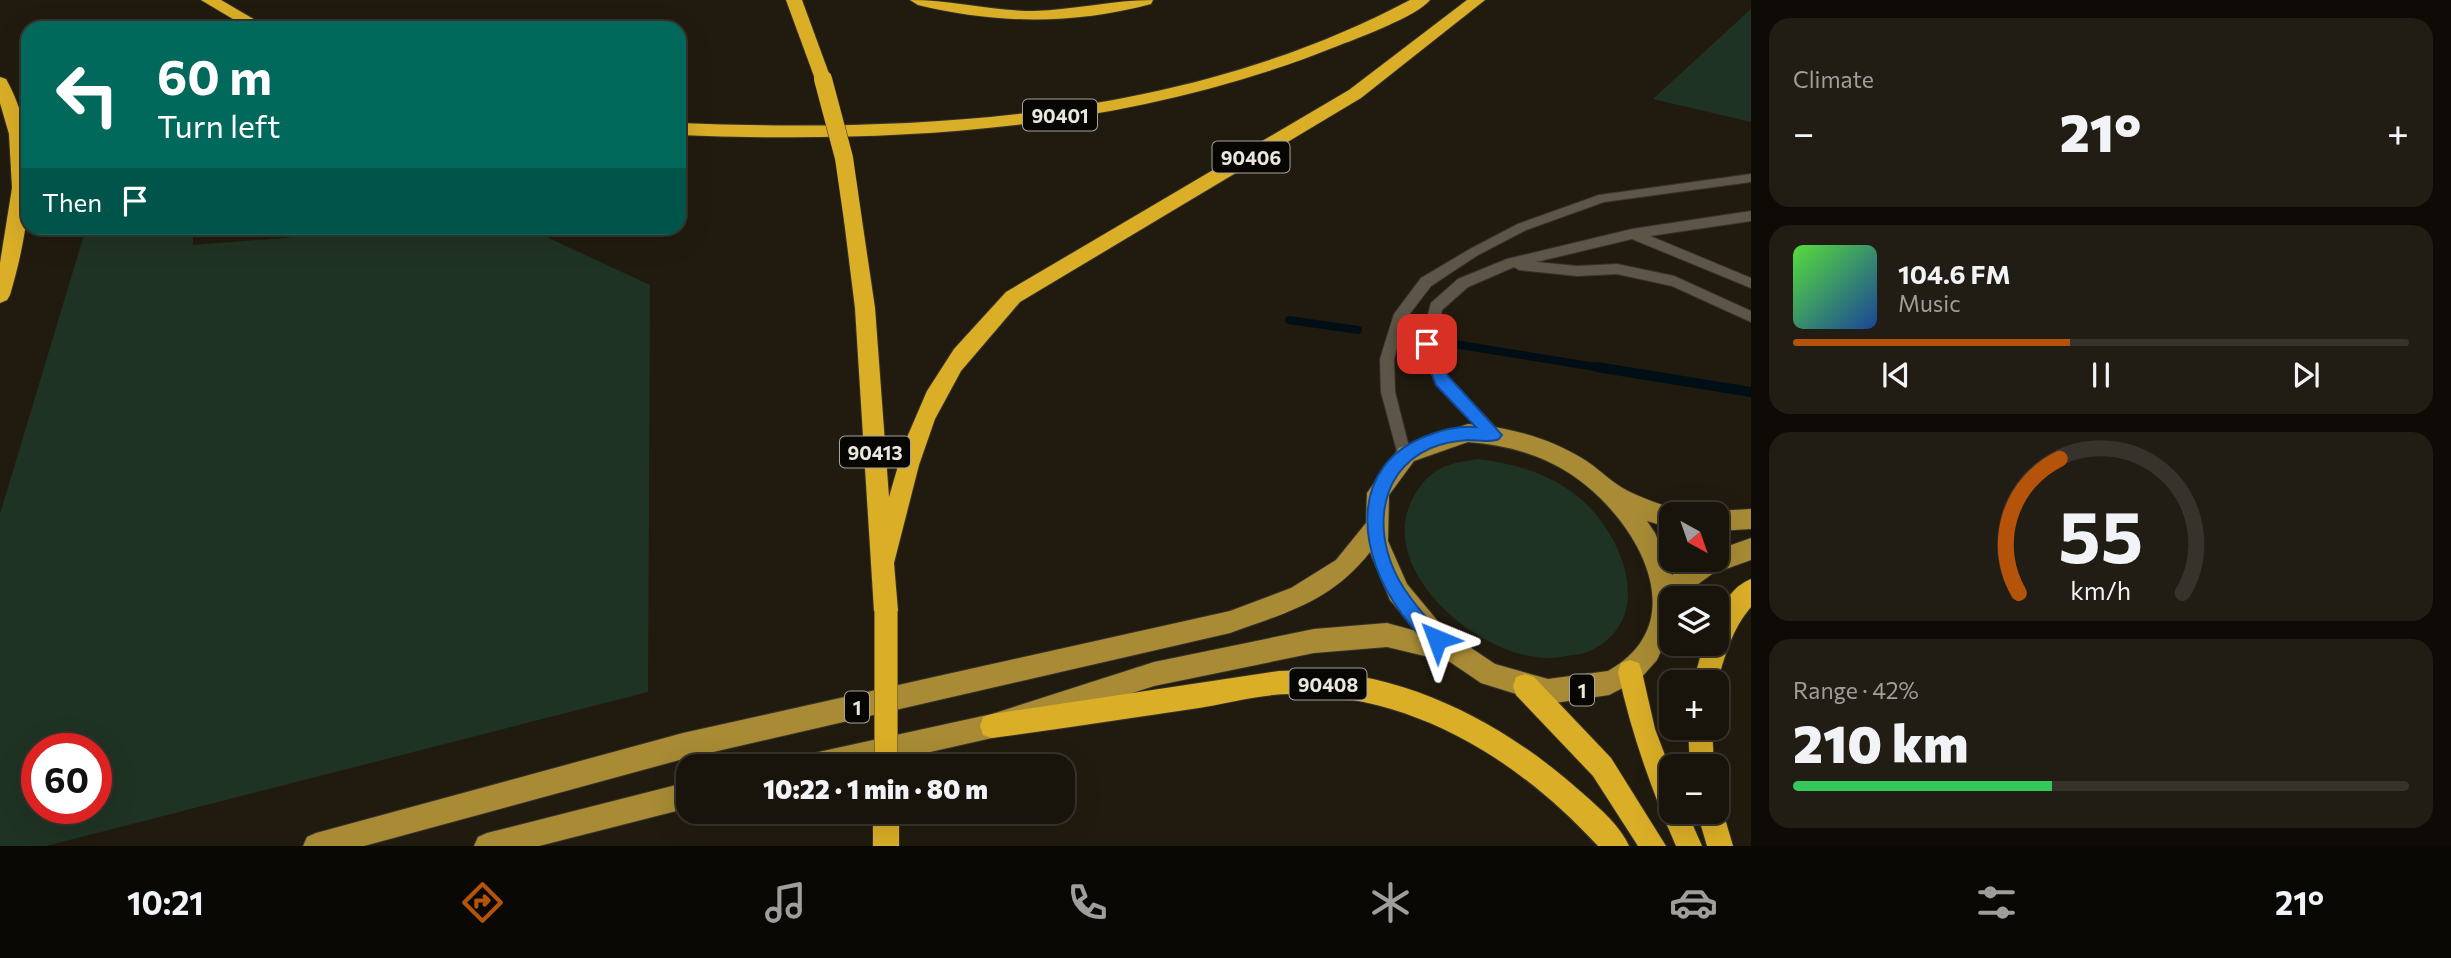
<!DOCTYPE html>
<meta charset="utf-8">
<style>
body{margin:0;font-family:Commissioner,sans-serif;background:#221d14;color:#f1f3f6;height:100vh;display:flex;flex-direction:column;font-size:26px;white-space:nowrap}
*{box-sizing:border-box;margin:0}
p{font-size:23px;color:#9f9e9d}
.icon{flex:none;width:38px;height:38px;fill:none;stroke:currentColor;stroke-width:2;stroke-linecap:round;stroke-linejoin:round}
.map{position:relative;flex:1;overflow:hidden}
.sheet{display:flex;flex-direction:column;gap:18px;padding:18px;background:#0e0b06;width:700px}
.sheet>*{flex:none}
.guide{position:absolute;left:21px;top:21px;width:665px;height:214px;border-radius:21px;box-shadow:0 7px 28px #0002,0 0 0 2px #37332c;background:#00695c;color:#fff;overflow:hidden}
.needle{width:46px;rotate:140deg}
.buttons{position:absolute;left:1659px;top:502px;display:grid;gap:14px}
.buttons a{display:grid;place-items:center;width:70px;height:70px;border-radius:14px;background:#19140b;box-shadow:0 7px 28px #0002,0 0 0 2px #37332c;font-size:35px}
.speed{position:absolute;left:21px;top:733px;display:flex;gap:14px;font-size:35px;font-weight:700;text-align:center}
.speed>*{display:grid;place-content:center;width:91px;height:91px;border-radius:50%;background:#19140b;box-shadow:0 7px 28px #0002,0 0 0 2px #37332c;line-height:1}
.speed .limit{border:10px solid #d22;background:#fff;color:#111}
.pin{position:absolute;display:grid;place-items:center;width:60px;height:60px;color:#fff;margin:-30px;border-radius:14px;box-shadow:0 4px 10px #0006}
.me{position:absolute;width:77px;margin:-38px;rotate:316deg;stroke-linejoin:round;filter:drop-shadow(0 0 5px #0008)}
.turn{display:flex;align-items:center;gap:24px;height:147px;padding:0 21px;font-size:32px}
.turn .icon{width:91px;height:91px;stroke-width:2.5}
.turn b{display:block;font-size:49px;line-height:60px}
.then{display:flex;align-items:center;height:66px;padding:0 21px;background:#0003;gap:14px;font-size:26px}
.big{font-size:52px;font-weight:800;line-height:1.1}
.sheet .card{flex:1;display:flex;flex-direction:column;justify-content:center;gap:10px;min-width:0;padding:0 24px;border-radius:21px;background:#221d14}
.sheet .dial{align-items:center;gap:0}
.dial svg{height:182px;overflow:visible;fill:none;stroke:#37332c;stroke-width:7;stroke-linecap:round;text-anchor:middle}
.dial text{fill:#f1f3f6;stroke:none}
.song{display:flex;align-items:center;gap:21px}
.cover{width:84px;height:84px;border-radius:10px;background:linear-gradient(135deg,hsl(110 70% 55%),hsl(220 70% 35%))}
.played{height:7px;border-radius:4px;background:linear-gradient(90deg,#b45309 45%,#37332c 45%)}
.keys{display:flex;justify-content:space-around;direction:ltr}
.heat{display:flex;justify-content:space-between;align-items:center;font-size:38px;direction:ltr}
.charge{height:10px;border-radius:5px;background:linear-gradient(90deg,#34c759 42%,#37332c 0)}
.trip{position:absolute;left:676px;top:754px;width:399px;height:70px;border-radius:21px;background:#19140b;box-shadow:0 7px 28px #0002,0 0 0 2px #37332c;font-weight:800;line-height:70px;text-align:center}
.tabs{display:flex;height:112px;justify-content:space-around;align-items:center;background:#0a0804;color:#9f9e9d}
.tabs .icon{width:49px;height:49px}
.tabs .on{color:#b45309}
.tabs b{font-size:32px;color:#f1f3f6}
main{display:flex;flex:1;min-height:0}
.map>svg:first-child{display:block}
.green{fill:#1f3324;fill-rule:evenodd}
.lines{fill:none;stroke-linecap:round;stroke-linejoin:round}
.stream-far1{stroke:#000f15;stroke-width:8}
.stream{stroke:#000f15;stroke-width:10}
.lane-casing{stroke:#37332d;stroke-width:2}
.primary-casing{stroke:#37332d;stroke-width:2}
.highway-casing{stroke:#37332d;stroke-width:2}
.lane{fill:#5d5648;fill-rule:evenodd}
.primary{fill:#a88b34;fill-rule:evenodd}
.highway{fill:#daae27;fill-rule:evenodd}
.highway-bridge-far1-casing{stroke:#37332d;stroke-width:19;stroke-linecap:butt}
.highway-bridge-casing{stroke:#37332d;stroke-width:24;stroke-linecap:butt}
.highway-bridge-far1{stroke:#daae27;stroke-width:18}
.highway-bridge{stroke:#daae27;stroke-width:23}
.route{fill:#1a73e8;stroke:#114b97;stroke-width:2}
.labels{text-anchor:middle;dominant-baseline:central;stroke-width:7;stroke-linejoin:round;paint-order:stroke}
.shield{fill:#080603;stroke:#a7a49d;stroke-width:2}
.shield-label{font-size:19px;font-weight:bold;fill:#ebe7df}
</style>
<main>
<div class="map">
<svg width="1751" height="846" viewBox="0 0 1751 846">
<rect width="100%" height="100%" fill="#211b0f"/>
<!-- green -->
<g class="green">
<path d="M1751,9V122L1653,99Z"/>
<path d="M86,228H193V245L410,228H527L650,285L648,692L46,846H0V514ZM37,749H96V808H37Z"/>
<path d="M1478,459C1517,464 1554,474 1584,502C1624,539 1655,618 1592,650C1585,654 1574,655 1566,656C1494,673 1372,574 1413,498C1420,484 1431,472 1446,466C1456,462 1468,461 1478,459Z"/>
</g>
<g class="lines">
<!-- stream-far1 -->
<g class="stream-far1">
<path d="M1289,320L1358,330"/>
<path d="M1448,343L1608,369"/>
</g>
<!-- stream -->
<path class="stream" d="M1597,367L1751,392"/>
<defs>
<g id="lane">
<path d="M1751,174V182L1604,202L1526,230L1478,255L1431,286L1405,320L1394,359L1395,392L1411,455L1409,459L1404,461L1399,459L1381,392L1380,359L1394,314L1421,278L1470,249L1518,224L1599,195Z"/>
<path d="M1751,211V221L1650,236L1751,278V288L1632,239L1536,262L1577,266L1617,264L1674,276L1751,311V322L1672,286L1617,274L1577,276L1519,270L1514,267L1468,287L1442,310L1434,344L1447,376L1499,431L1501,435L1499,439L1494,441L1489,439L1437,384L1420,344L1431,303L1458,279L1507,259L1632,229Z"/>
</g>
<g id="primary">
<path d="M1468,424C1509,427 1550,438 1585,460C1596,467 1605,476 1615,483C1633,496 1658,503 1679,511L1681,514H1671V528L1647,521L1655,533L1672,575L1694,560H1717V550L1751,538V560L1712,574L1679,598H1671V628L1657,660L1640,679L1609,695L1548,704L1481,683L1450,662L1387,647L1314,653L1154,686L992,738L868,766H801L805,757L814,753L992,714L1154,662L1314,629L1387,623L1416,631L1390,600L1370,552C1332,601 1286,613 1230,633L683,759L364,846H303L307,837L316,833L683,733L1230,611L1291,588L1336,560L1366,523L1367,493L1399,448ZM1468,442C1504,445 1538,453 1569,473C1633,514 1699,620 1608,671L1548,679L1495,664L1446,631L1407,584L1388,541L1389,495L1414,461Z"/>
<path d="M1751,509V529L1717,531V514H1709L1717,511Z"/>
<path d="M688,782V808L539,846H474L478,837L487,833Z"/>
</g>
<g id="highway">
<path d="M201,0H221L269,28H248Z"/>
<path d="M786,0H802L831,79L829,83H817L815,79Z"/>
<path d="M910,0C952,0 992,11 1034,11C1074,10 1113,0 1153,0L1151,4C1072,25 997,24 918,5Z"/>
<path d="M1410,0H1430C1417,16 1361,37 1340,45C1130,130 903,144 679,135V123C925,133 1188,118 1410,0Z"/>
<path d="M1467,0H1485L1361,98L1020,302L961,371L935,419L919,465L894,563L898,611L894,619L886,622L878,619L874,611L855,308L844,220L846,215H860L862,220L875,308L889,497L905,442L927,391L954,349L1006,292L1349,90Z"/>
<path d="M0,77L6,79C43,144 30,227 10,295L7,300L0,303V263L12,188L9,134L0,103Z"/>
<path d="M1751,579V607C1732,629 1725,656 1717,683L1693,682L1704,644H1717C1717,618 1724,590 1751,579Z"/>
<path d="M1630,660L1639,663L1642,672L1655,729L1671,771V812H1687L1702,846H1676C1651,789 1631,732 1618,672L1621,663Z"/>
<path d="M1279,671C1391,664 1498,718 1580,791C1597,806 1620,825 1629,846H1598C1516,758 1416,696 1293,694C1259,694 1226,704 1192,709C1126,719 1059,729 992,738L983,735L980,726L983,717L992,714Z"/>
<path d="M1525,674L1534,677L1611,758L1666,846H1638L1593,776L1516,695L1513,686L1516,677Z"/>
<path d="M1688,728H1712L1714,766H1690Z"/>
<path d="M1717,802L1723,812L1733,846H1707L1697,812H1717Z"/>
<rect x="873" y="812" width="26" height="34"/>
</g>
</defs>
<!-- lane casing -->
<use href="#lane" class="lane-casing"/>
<!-- primary casing -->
<use href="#primary" class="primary-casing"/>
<!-- highway casing -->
<use href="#highway" class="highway-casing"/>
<!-- lane -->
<use href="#lane" class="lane"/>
<!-- primary -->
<use href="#primary" class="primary"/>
<!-- highway -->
<use href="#highway" class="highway"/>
<defs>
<path id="highway-bridge-far1" d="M823,79L844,158L853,220"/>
<path id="highway-bridge" d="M886,611V766"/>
</defs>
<!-- highway-bridge-far1 casing -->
<use href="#highway-bridge-far1" class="highway-bridge-far1-casing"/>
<!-- highway-bridge casing -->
<use href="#highway-bridge" class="highway-bridge-casing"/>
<!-- highway-bridge-far1 -->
<use href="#highway-bridge-far1" class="highway-bridge-far1"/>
<!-- highway-bridge -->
<use href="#highway-bridge" class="highway-bridge"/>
</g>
<!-- route -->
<path class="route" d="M1427,337L1433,339L1448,376L1502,435L1499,439C1489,443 1478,440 1468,440C1455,441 1443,443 1431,448C1373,473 1373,543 1405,590C1412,600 1420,611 1428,619C1435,626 1442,630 1446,639L1443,645L1437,647C1422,641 1412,627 1402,614C1358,556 1345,465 1429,435C1444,429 1459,426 1476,427L1436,385L1420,344Z"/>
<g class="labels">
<!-- shield labels -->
<g class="shield">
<rect x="1023" y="99.5" width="74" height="31" rx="5"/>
<rect x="1212.5" y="141.5" width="77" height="31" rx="5"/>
<rect x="840" y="436.5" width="70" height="31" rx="5"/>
<rect x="1289.5" y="668.5" width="77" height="31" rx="5"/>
<rect x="1570" y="674.5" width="24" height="31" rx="5"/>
<rect x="845" y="691.5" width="24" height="31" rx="5"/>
</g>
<g class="shield-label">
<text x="1060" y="115">90401</text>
<text x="1251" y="157">90406</text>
<text x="875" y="452">90413</text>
<text x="1328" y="684">90408</text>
<text x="1582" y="690">1</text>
<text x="857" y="707">1</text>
</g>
</g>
</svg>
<div class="buttons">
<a><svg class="needle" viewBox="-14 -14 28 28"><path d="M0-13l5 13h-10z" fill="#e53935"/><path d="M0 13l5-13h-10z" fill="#9f9e9d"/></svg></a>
<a><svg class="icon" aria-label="layers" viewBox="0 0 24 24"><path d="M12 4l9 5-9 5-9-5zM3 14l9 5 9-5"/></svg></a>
<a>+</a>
<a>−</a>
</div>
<div class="speed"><div class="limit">60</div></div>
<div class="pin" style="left:1427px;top:344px;background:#d93025"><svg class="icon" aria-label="arrive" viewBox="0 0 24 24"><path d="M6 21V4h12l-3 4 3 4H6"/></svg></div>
<svg class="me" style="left:1437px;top:639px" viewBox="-20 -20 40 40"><path d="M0-17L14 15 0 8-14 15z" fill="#1a73e8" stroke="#fff" stroke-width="4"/></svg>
<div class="trip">10:22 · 1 min · 80 m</div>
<div class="guide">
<div class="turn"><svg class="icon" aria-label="left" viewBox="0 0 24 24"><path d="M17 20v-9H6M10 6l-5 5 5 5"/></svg><div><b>60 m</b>Turn left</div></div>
<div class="then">Then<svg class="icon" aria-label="arrive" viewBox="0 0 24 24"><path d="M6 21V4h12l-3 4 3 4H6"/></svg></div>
</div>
</div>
<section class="sheet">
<div class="card"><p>Climate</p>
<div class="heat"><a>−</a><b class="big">21°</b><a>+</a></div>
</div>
<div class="card">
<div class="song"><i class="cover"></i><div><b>104.6 FM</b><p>Music</p></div></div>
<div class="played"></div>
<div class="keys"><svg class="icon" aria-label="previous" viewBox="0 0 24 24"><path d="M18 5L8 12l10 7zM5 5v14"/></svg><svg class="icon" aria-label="pause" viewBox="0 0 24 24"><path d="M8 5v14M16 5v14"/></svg><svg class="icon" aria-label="next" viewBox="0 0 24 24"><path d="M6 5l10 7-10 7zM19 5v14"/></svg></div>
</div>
<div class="card dial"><svg viewBox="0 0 100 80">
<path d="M14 69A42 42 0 1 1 86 69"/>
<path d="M14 69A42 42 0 0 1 32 10" stroke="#b45309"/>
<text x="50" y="56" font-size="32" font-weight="700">55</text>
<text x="50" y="72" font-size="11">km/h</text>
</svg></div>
<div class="card"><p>Range · 42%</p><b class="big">210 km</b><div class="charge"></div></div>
</section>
</main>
<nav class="tabs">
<b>10:21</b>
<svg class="icon on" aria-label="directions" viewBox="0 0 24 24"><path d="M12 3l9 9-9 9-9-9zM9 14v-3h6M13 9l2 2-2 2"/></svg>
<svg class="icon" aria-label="music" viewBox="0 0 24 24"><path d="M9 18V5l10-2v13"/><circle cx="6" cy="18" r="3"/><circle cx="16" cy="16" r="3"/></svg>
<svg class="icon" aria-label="phone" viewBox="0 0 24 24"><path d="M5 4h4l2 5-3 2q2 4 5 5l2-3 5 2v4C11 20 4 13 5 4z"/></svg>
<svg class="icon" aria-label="climate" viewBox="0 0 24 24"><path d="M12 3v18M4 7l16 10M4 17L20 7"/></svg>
<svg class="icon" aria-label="car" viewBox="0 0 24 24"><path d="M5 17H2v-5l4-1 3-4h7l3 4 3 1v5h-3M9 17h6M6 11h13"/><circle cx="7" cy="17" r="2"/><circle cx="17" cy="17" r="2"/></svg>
<svg class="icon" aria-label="filters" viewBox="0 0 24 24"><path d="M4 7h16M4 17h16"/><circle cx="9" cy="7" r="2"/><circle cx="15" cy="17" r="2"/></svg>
<b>21°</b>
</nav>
